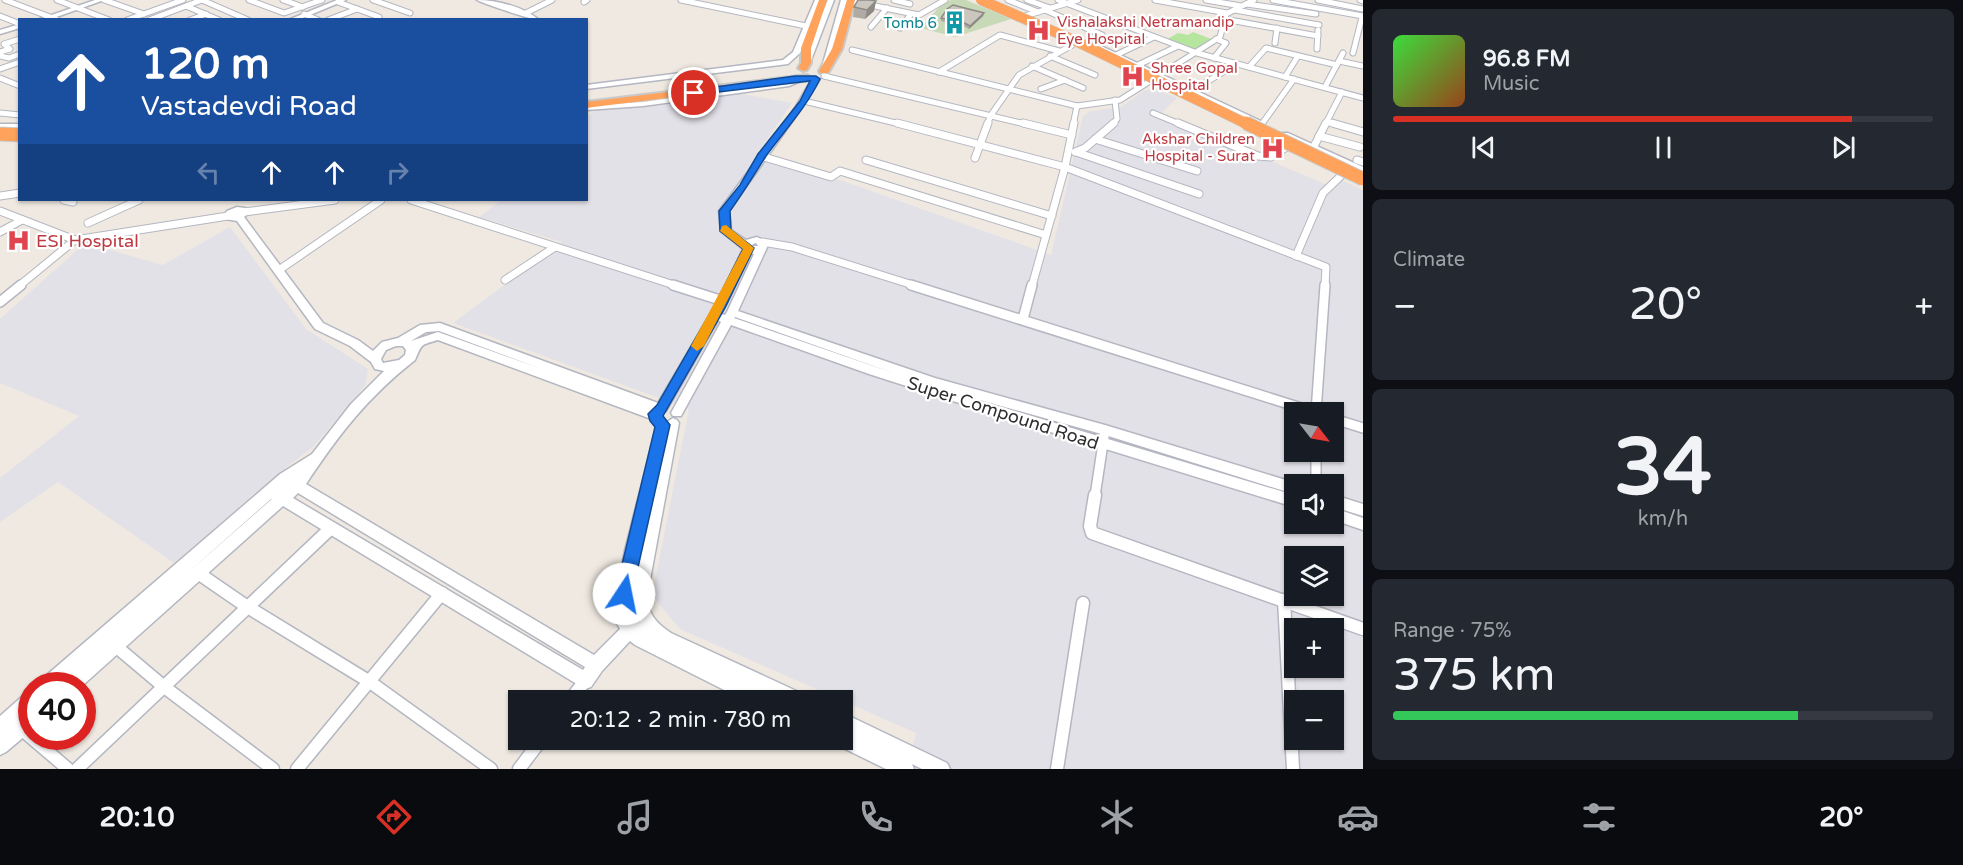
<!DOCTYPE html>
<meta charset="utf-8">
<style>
body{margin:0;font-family:"Varela Round",sans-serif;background:#242831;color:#f1f3f6;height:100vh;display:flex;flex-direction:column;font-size:22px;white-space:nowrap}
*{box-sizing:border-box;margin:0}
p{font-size:20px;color:#9ea1a6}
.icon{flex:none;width:33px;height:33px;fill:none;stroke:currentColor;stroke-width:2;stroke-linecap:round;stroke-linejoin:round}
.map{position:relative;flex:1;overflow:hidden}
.sheet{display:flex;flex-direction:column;gap:9px;padding:9px;background:#0d0f14;width:600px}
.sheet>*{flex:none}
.guide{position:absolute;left:18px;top:18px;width:570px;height:183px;border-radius:0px;box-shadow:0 2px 4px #0004;background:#1a4fa0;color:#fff;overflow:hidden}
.needle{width:39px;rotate:121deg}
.fabs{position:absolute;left:1284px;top:402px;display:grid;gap:12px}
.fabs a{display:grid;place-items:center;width:60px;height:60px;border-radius:0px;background:#171b24;box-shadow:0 2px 4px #0004;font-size:30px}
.speed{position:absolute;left:18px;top:672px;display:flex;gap:12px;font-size:30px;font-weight:700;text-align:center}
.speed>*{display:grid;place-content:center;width:78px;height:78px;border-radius:50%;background:#171b24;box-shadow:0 2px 4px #0004;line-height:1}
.speed .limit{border:9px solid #d22;background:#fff;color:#111}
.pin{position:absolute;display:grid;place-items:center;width:51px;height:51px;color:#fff;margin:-26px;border:3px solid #fff;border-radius:50%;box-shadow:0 2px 6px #0007}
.me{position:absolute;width:66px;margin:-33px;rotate:11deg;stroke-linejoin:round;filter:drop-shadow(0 0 4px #0008)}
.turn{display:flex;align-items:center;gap:21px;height:126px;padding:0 24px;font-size:27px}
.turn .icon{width:78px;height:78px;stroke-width:2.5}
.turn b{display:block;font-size:42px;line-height:51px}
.lanes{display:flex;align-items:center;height:57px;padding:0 24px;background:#0003;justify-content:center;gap:30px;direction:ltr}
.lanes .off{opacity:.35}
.big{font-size:45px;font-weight:600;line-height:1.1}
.sheet .tile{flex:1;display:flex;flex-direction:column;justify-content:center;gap:9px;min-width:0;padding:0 21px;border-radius:9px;background:#242831}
.sheet .dial{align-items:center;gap:0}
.dial b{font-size:78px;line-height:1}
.song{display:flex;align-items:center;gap:18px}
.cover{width:72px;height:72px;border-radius:9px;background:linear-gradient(135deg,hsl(120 70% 55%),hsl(20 70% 35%))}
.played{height:6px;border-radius:3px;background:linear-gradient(90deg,#d93025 85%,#363941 85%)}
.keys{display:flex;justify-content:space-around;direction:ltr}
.heat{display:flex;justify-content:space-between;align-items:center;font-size:33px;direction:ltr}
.charge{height:9px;border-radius:4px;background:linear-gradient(90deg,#34c759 75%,#363941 0)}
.trip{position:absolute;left:508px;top:690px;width:345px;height:60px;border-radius:0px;background:#171b24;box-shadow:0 2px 4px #0004;font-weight:600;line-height:60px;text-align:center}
.tabs{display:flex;height:96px;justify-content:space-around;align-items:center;background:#090b0e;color:#9ea1a6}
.tabs .icon{width:42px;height:42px}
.tabs .active{color:#d93025}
.tabs b{font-size:27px;color:#f1f3f6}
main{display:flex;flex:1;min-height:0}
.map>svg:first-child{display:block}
.industrial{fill:#e3e1e8;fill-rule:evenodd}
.green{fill:#b6e59e}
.cemetery{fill:#c8d9b8}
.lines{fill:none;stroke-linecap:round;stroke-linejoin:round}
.street-far3-casing{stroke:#b4b7c1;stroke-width:7}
.street-far2-casing{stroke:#b4b7c1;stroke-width:9}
.street-far1-casing{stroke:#b4b7c1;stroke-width:12}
.street-casing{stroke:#b4b7c1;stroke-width:15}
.secondary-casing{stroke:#b4b7c1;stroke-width:3}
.highway-casing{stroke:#c9c9c9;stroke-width:4}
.street-far3{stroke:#fff;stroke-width:5}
.street-far2{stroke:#fff;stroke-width:7}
.street-far1{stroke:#fff;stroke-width:9}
.street{stroke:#fff;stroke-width:12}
.secondary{fill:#fff;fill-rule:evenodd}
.highway{fill:#ffa35c;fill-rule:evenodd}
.highway-bridge-far1-casing{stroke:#c9c9c9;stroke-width:11;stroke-linecap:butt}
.highway-bridge-casing{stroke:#c9c9c9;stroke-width:15;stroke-linecap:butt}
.highway-bridge-far1{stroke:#ffa35c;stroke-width:10}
.highway-bridge{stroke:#ffa35c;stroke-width:13}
.wall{fill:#afaba4}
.shaded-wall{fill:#8e8b86}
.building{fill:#cbc7bf;stroke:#8e8b86;stroke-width:1.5}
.route{fill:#1a73e8;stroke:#114b97;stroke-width:1.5}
.slow{fill:#f59e0b}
.labels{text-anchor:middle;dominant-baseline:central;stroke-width:4.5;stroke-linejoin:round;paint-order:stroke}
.far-health-label{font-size:15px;fill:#be3a42;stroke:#fff;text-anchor:start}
.far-culture-label{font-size:15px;fill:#0d838f;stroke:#fff;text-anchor:end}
.health-label{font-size:18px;fill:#be3a42;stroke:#fff;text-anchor:start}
.street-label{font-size:18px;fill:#2e2e2e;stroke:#fff}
</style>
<main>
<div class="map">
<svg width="1363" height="769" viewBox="0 0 1363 769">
<rect width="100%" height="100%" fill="#efe9e1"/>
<!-- industrial -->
<g class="industrial">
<path d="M1153,89L1177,98L1160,114L1334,188L1341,180L1363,190V769H907L916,733L680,629L652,596L689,409L453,323L562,242L479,217L501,200H586L587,117L596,109L736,93L792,103L754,158L843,181L1051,255L1083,116L1090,111L1121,107L1143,91ZM1294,412H1334V452H1294ZM1294,484H1334V524H1294ZM1294,556H1334V596H1294ZM1294,628H1334V668H1294ZM1294,700H1334V740H1294Z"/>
<path d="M230,227L306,329L368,369L365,386L313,447L275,476L174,563L58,482L0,522V478L79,416L0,383V319L85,243L163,265Z"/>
</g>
<!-- green -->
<path class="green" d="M1193,32L1211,39L1206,44L1192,50L1166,40L1178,33L1188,35Z"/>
<!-- cemetery -->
<path class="cemetery" d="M951,0H966L1011,19L955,37L921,28L940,6Z"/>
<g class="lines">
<defs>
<g id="street-far3">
<path d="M5,0L58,20"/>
<path d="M57,0L109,20"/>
<path d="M104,0L144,14"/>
<path d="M202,0L248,20"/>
<path d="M249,0L284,13L322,0"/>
<path d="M283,0L303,7"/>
<path d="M373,0L410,13"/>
<path d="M681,0L806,26"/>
<path d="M894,0L910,4"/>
<path d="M1008,0L1038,12"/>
<path d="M1027,0L1050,8"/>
<path d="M1058,0L1197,53L1363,98"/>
<path d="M1155,0L1227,13"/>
<path d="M1206,0L1241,6"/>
<path d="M1273,0L1363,16"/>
<path d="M1318,0L1363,9"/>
<path d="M1360,0L1363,1"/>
<path d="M851,1L919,15L945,0"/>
<path d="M338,2L379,17"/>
<path d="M584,2L587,0"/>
<path d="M1247,4L1316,14"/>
<path d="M186,6L219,20"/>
<path d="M1045,10L1102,35"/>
<path d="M1235,10L1319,25"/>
<path d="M526,13L552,0"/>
<path d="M304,14L318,20"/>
<path d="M0,16L20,24"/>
<path d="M1018,18L1078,0"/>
<path d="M1224,19L1318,36"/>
<path d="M127,20L183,0"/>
<path d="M149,20L202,0"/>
<path d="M190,20L206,14"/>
<path d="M328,20L357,9"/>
<path d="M871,27L887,8"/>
<path d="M900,28L911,14"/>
<path d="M1275,43L1277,28"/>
<path d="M1317,49L1318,30"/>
<path d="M852,50L1077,106L1073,125"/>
<path d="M0,52L10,49L4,44L20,39"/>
<path d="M1353,53L1362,17"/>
<path d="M1116,55L1154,37"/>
<path d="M0,56L9,58L20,54"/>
<path d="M1050,56L1095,75"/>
<path d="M1214,58L1226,43L1216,39"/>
<path d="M1339,61L1363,66"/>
<path d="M1138,65L1178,46"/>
<path d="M1032,66L1083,88"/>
<path d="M1249,67L1266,48L1337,65"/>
<path d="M0,69L20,62"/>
<path d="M939,72L1000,35L1059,51"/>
<path d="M824,76L1029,125"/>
<path d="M1285,77L1298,56"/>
<path d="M0,78L20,86"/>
<path d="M1325,87L1343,53"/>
<path d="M1041,89L1065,80"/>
<path d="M1192,91L1236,64"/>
<path d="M804,101L904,125"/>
<path d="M1077,106L1120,100L1220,37L1226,14L1254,0"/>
<path d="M0,113L20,115"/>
<path d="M1153,113L1182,125"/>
<path d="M1327,122L1337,125"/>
<path d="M1262,124L1294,79"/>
<path d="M987,125L991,115L1019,75L1074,44"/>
<path d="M1112,125L1117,119L1115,100"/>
<path d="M1325,125L1342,92"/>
</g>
<g id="street-far2">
<path d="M897,123L1065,167L1326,267L1325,286"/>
<path d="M1023,123L1072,135"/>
<path d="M1178,123L1258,156L1271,157L1288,146"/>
<path d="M1332,123L1363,132"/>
<path d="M1319,136L1360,147"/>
<path d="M1095,139L1197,171"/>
<path d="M1075,152L1085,148L1114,123"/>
<path d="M1076,152L1199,194"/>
<path d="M1310,154L1326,123"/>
<path d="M761,156L831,177L840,171L1046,235"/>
<path d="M975,158L988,123"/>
<path d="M866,160L1052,216"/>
<path d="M1357,160L1363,162"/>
<path d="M0,196L20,193"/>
<path d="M64,200L73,202"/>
<path d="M411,200L677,286"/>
<path d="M0,211L75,240L228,216"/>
<path d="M244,212L335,200"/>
<path d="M88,223L139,200"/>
<path d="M0,232L22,220"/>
<path d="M762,242L792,247L916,286"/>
<path d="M1296,256L1323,193L1344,173"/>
<path d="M279,270L381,200"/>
<path d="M505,280L555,247"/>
<path d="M19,286L75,240"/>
<path d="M1032,286L1065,167L1074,123"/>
</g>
<g id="street-far1">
<path d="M673,285L723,301"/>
<path d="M911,285L1314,412"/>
<path d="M0,302L21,285"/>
<path d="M1023,319L1032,285"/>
<path d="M1316,412L1325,285"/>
<path d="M1334,419L1363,428"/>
<path d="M1316,452V484"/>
<path d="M1095,496L1105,430"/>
</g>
<g id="street">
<path d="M1095,495L1090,526L1092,533L1363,629"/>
<path d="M198,573L246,606L370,682L491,769"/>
<path d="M1284,600L1293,769"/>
<path d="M112,643L163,686L273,769"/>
<path d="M570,700L585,681"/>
<path d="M20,728L68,769"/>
<path d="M77,769L331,528"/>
<path d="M297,769L442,593"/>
<path d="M519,769L541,740"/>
<path d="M1057,769L1083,603"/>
</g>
<g id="secondary">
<path d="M95,0H104L48,20H37Z"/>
<path d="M337,0H346L298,20H288Z"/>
<path d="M477,0C497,0 524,7 539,20C533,20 484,4 477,0Z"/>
<path d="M815,0H821L800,53L788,64L586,89V85L783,60L793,52Z"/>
<path d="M828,0H834L810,63L803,65L802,63Z"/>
<path d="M841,0H847L829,65L822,67Z"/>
<path d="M20,24V28L0,34V30Z"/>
<path d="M1093,44H1097L1265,123L1258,125L1093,46Z"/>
<path d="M798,77L802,79L801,81L789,86L643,106L586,110V106L643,102L787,82Z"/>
<path d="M813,77L820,79L801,109L729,211L731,230L746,240L757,237L769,243L738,311L935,378L1105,425L1299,484H1294V494L1105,435L955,393L1294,495V507L1018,422L869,374L731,325L681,416H673L671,413L721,322L718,320L666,411L659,413L658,418L654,420L438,340C420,345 422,344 415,360C368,397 340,433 306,484L594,655L620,629L613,616L625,550L657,425L659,422H667L673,418L677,420L679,423L647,596C648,614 656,623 671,633L803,694L805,700H780L767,695L769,700H744L635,645L630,641L602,671L591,687L585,689L283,506L82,686H39L41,680L280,474L312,454L351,404L384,371L375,369L371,362L350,346L315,329L237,221L225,219L223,217L227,211L237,207L245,208L249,213L244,217L323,323L358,340L373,351L382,342L398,338L420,325L440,323L658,403L718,301L743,249L721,231L719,211L795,108ZM756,243L758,246H752L753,244ZM751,253L754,254L727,312L725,315L721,314ZM735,317L899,375L734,318ZM439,331L539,368L438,332L411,341L426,332ZM396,346H403L406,350L405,355L399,360L383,363L381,359L386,350ZM298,493L585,667L583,670L293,498ZM271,499H272L185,575ZM649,508L634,584L639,550ZM632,598L635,614L631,618L629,615Z"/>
<rect x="0" y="124" width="20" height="4"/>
<path d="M1282,133H1288L1363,167V173L1282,137Z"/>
<path d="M1334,495L1363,504V516L1334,507Z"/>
<path d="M1334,508L1363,518V530L1334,520Z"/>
<path d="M32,691V730L6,752L0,755V716L26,693Z"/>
<path d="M843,713L947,763L950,769H922L912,764L914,769H886L837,745L835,740H843Z"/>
</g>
<g id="highway">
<path d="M819,0H827L811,48V63L807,70L803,71L798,68L801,63V48Z"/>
<path d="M847,0H855L842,49L828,73H820L819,71L832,49Z"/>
<path d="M807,75L812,78L811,80L586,108V102Z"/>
</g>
</defs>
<!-- street-far3 casing -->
<use href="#street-far3" class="street-far3-casing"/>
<!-- street-far2 casing -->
<use href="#street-far2" class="street-far2-casing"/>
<!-- street-far1 casing -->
<use href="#street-far1" class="street-far1-casing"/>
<!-- street casing -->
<use href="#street" class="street-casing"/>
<!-- secondary casing -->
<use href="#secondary" class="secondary-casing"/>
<!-- highway casing -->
<use href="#highway" class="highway-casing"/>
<!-- street-far3 -->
<use href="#street-far3" class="street-far3"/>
<!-- street-far2 -->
<use href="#street-far2" class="street-far2"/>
<!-- street-far1 -->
<use href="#street-far1" class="street-far1"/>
<!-- street -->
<use href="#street" class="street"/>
<!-- secondary -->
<use href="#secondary" class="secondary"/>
<!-- highway -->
<use href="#highway" class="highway"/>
<defs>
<path id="highway-bridge-far1" d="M981,0L1078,42L1249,125"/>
<g id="highway-bridge">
<path d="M1246,123L1363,179"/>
<path d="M0,134L20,135"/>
</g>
</defs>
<!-- highway-bridge-far1 casing -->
<use href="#highway-bridge-far1" class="highway-bridge-far1-casing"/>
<!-- highway-bridge casing -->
<use href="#highway-bridge" class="highway-bridge-casing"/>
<!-- highway-bridge-far1 -->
<use href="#highway-bridge-far1" class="highway-bridge-far1"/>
<!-- highway-bridge -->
<use href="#highway-bridge" class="highway-bridge"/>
</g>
<!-- wall -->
<g class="wall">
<path d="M876,1L874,11L865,19L853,17L854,7Z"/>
<path d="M984,13L983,16L969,29L958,23L956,25L941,21V18Z"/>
</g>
<!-- shaded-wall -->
<g class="shaded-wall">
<path d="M876,1L874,11L865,19L867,10Z"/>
<path d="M984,13L983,16L969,29L970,26Z"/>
</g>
<!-- building -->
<g class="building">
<path d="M858,0H870L876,1L867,10L854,7Z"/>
<path d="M953,5L984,13L970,26L959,20L957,22L941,18L947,9Z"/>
</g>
<!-- route -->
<path class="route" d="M795,76H816L820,79C806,108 785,130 766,156C754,175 743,193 730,211L731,230L754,248L725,308L663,416L670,425L632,594L630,600L624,602L618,600L615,594L655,427L650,421L648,414L657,405L713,308L743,249L720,231L719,211L740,185L758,154L800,101L810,81L694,95L689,93L694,90Z"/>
<!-- slow -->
<path class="slow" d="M726,225L754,248L704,346L697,351L691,346L743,249L720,231L722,226Z"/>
<!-- icons -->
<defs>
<symbol id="building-bare" viewBox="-9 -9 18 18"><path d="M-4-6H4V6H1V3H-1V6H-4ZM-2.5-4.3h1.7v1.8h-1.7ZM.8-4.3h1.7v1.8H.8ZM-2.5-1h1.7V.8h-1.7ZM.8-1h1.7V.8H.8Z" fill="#0f9aa8" stroke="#fff" stroke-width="2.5" paint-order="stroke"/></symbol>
<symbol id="hospital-bare" viewBox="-9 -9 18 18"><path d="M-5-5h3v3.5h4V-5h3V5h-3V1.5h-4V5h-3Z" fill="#e0444e" stroke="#fff" stroke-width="2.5" paint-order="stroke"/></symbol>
</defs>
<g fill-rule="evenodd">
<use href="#building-bare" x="938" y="6" width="33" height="33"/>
<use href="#hospital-bare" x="1022" y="14" width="33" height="33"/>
<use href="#hospital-bare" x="1116" y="60" width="33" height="33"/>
<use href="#hospital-bare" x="1256" y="132" width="33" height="33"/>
<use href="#hospital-bare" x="2" y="224" width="33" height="33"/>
</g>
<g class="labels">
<!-- far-health labels -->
<g class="far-health-label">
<text x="1057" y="22">Vishalakshi Netramandip<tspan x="1057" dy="17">Eye Hospital</tspan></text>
<text x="1151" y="68">Shree Gopal<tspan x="1151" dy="17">Hospital</tspan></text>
<text x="1255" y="139" text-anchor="end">Akshar Children<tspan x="1255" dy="17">Hospital - Surat</tspan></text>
</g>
<!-- far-culture labels -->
<g class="far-culture-label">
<text x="937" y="23">Tomb 6</text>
</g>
<!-- health labels -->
<g class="health-label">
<text x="36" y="241">ESI Hospital</text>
</g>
<!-- street labels -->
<g class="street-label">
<text transform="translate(1003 413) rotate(18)">Super Compound Road</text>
</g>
</g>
</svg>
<div class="fabs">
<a><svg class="needle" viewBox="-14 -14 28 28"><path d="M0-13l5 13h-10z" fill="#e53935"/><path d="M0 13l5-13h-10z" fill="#9ea1a6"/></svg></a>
<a><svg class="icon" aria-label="sound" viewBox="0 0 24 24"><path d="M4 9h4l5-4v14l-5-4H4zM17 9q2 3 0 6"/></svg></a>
<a><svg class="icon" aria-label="layers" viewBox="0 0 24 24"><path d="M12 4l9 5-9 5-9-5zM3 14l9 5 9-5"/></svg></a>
<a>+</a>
<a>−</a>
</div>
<div class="speed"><div class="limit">40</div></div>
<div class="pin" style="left:694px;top:93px;background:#d93025"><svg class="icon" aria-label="arrive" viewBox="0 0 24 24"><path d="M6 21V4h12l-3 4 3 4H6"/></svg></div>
<svg class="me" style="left:624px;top:594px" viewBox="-20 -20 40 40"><circle r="19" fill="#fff"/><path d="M0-13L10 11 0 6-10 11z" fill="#1a73e8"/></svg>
<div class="trip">20:12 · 2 min · 780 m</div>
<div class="guide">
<div class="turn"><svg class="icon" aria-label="ahead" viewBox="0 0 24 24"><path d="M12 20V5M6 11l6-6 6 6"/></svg><div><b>120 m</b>Vastadevdi Road</div></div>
<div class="lanes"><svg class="icon off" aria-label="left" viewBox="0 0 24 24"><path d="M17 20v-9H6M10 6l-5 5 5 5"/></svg><svg class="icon" aria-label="ahead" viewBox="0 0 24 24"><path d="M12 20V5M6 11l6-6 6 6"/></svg><svg class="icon" aria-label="ahead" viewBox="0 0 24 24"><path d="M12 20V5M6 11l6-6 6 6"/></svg><svg class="icon off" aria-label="right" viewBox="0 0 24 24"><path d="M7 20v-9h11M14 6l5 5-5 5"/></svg></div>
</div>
</div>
<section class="sheet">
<div class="tile">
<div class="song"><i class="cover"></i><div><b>96.8 FM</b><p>Music</p></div></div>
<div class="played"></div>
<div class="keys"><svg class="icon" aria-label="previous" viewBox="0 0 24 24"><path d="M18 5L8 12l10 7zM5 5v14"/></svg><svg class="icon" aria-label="pause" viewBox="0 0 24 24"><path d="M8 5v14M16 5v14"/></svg><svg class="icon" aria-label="next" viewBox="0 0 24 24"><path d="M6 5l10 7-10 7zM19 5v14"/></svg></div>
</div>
<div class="tile"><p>Climate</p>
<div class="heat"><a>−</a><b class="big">20°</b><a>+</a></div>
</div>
<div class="tile dial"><b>34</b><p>km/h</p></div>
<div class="tile"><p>Range · 75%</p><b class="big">375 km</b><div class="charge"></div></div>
</section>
</main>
<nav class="tabs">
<b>20:10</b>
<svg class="icon active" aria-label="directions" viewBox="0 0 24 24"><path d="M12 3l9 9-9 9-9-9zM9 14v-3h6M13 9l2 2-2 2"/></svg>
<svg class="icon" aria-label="music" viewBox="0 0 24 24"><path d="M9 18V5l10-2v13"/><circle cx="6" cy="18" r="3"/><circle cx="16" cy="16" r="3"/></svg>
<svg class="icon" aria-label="phone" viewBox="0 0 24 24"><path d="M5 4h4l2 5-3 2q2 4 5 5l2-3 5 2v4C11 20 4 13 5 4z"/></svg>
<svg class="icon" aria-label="climate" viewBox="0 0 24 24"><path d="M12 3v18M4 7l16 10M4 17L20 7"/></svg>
<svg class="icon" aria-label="car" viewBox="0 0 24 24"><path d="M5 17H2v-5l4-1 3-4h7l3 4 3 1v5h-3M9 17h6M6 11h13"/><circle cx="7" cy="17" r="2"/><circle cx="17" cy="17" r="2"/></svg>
<svg class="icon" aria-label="filters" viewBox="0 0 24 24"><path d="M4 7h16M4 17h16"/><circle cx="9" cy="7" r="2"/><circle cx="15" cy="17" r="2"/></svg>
<b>20°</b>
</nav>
